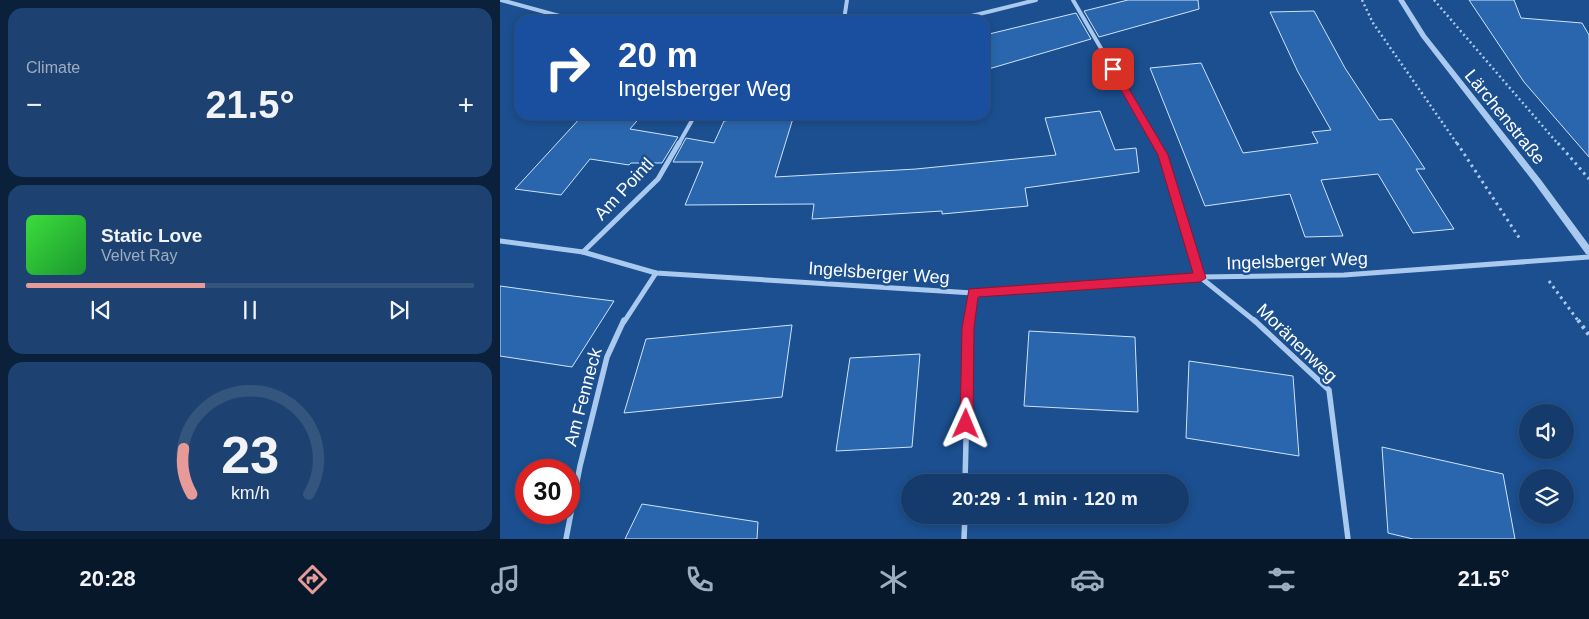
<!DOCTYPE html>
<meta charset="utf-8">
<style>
body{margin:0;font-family:Helvetica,sans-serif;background:#1d4271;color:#f1f3f6;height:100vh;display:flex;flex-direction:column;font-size:19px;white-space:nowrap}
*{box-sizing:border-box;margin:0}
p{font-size:16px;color:#9dadc1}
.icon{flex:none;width:28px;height:28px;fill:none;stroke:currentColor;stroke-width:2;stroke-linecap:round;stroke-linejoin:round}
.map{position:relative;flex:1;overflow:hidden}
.side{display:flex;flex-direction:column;gap:8px;padding:8px;background:#0b203b;width:500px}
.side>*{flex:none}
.guide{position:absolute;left:15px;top:15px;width:475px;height:105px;border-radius:15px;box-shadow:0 2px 8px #0003,0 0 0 1px #33557e;background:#1a4fa0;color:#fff;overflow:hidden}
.fabs{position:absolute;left:1019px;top:404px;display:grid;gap:10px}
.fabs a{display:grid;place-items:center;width:55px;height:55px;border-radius:50%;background:#143b6b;box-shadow:0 2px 8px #0003,0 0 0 1px #33557e;font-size:25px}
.speed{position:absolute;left:15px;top:459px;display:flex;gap:10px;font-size:25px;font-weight:700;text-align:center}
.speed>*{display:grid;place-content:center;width:65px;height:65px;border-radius:50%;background:#143b6b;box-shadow:0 2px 8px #0003,0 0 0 1px #33557e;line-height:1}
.speed .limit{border:8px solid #d22;background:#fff;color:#111}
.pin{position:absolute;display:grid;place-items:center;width:42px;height:42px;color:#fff;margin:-21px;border-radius:10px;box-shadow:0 2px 8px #0006}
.me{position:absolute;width:55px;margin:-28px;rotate:1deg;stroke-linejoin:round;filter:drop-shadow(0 0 4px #0008)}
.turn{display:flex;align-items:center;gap:18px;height:105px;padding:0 20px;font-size:22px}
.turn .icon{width:65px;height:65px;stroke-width:2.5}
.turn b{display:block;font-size:35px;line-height:42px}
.big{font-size:38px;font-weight:600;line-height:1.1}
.side .widget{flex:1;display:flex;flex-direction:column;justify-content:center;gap:8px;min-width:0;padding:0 18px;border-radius:15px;background:#1d4271}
.side .dial{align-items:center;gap:0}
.dial svg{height:130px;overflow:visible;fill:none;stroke:#33557e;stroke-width:7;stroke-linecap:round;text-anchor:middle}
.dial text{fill:#f1f3f6;stroke:none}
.song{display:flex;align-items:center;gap:15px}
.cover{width:60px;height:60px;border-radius:8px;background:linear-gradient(135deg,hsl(120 70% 55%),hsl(130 70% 35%))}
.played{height:5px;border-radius:2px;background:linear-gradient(90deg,#e69b98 40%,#33557e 40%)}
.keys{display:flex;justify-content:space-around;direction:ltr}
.heat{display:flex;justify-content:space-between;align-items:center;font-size:28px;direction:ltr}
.trip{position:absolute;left:401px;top:474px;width:288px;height:50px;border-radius:25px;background:#143b6b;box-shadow:0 2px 8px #0003,0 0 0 1px #33557e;font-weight:600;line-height:50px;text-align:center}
.tabs{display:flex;height:80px;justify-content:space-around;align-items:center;background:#08182b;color:#9dadc1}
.tabs .icon{width:35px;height:35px}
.tabs .on{color:#e69b98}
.tabs b{font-size:22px;color:#f1f3f6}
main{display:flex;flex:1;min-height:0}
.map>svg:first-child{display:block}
.building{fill:#2a66ad;stroke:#cfe3fa}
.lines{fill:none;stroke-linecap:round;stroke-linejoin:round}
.path-far2{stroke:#a9c9ee;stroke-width:2.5;stroke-dasharray:2 3;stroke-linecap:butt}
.path-far1{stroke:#a9c9ee;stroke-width:3;stroke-dasharray:2.5 4;stroke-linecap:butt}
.path{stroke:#a9c9ee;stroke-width:4;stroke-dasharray:3 4.5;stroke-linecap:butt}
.minor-far2{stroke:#a9c9ee;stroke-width:4}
.minor-far1{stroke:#a9c9ee;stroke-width:5}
.minor{stroke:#a9c9ee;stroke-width:5.5}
.tertiary{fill:#a9c9ee;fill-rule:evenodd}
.route{fill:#e11d48;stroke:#92132f}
.labels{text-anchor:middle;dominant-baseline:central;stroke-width:5;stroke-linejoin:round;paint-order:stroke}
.street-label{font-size:18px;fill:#fff;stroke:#1b4f8f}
</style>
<main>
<section class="side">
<div class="widget"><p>Climate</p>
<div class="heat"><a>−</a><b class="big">21.5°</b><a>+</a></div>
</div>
<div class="widget">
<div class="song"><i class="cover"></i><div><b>Static Love</b><p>Velvet Ray</p></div></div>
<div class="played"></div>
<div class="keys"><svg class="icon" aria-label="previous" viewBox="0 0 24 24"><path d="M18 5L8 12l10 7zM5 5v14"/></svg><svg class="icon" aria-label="pause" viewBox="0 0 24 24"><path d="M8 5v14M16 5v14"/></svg><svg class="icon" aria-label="next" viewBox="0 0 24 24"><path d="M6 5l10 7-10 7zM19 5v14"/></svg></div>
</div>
<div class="widget dial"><svg viewBox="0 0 100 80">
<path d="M14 69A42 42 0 1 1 86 69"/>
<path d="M14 69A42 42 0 0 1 9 41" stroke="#e69b98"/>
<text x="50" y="56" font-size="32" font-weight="700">23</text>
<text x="50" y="72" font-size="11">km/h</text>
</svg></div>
</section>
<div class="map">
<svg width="1089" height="539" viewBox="0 0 1089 539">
<rect width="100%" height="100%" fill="#1b4f8f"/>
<!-- building -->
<g class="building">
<path d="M628,0H698L699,9L599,37L584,11Z"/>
<path d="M969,0H1014L1021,18L1082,23L1089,35V157L1024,82Z"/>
<path d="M814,11L845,68L879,120L892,119L925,169H916L954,229L913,233L878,174L821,180L843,236L805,237L790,194L705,206L650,68L701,63L743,153L818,143L812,132L831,130L798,72L770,12Z"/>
<path d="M576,13L591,39L485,70V35Z"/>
<path d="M600,111L615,150L636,148L639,172L525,188L528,206L442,214V211L312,219L314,204L185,205L203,162H173L186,138L214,143L224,121L232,120L234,115H294L275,177L416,169L556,155L545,118Z"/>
<path d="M83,115H142L130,129L178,137L162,163H131L129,165L90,159L61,195L15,189Z"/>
<path d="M0,286L73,296L114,301L72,367L0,356Z"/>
<path d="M292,325L282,397L124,413L146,339Z"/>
<path d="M529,331L635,337L638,412L524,406Z"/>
<path d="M420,354L412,447L336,451L350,358Z"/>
<path d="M689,361L793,376L799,456L686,438Z"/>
<path d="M882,447L1003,474L1015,539H913L888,533Z"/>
<path d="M142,504L258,522L257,539H125Z"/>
</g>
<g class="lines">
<!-- path-far2 -->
<g class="path-far2">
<path d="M862,0L873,23L958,145"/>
<path d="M934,0L1059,145"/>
</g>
<!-- path-far1 -->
<g class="path-far1">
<path d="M957,143L1020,239"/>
<path d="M1058,143L1089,179"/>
<path d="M1049,281L1079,322"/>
</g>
<!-- path -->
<path class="path" d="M1078,320L1089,335"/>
<!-- minor-far2 -->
<g class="minor-far2">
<path d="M1,0L74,20"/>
<path d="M573,0L657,145"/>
<path d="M344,20L347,0"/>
<path d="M455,20L536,0"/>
<path d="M178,145L195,115"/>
</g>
<!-- minor-far1 -->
<g class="minor-far1">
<path d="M656,143L663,155L700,277L756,322"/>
<path d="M0,241L83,252L156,273L473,293L700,277L844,275L1089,257"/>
<path d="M83,252L158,179L179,143"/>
<path d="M124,322L156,273"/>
<path d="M469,322L473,293"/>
</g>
<!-- minor -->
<g class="minor">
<path d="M754,320L829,390L848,539"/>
<path d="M465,482L469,320"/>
<path d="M66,539L80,466L107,357L124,320"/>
<path d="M464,539L465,515"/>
</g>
<!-- tertiary -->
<path class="tertiary" d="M898,0H904L926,35L1041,180L1089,245V255L1086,254L1035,184L921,37Z"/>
</g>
<!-- route -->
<path class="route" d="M610,67H616L668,155L706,278L700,282L478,297L474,328L473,424L471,429L466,431L462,429L460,424L462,328L469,289L693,273L658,155L609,69Z"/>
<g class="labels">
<!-- street labels -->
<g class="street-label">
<text transform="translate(1005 117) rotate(51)">Lärchenstraße</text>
<text transform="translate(124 189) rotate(-47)">Am Pointl</text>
<text transform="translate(797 261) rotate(-2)">Ingelsberger Weg</text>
<text transform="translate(379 273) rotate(4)">Ingelsberger Weg</text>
<text transform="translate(797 343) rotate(44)">Moränenweg</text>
<text transform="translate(83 397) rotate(-75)">Am Fenneck</text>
</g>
</g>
</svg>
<div class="fabs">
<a><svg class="icon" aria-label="sound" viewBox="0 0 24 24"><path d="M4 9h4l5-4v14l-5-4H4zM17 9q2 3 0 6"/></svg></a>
<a><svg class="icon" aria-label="layers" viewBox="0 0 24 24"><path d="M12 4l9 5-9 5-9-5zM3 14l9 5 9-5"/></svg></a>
</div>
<div class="speed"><div class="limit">30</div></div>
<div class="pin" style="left:613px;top:69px;background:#d93025"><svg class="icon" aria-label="arrive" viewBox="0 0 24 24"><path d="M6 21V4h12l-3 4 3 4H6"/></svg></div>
<svg class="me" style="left:466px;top:424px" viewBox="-20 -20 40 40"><path d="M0-17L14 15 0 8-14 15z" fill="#e11d48" stroke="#fff" stroke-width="4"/></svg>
<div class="trip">20:29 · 1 min · 120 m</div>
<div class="guide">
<div class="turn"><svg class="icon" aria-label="right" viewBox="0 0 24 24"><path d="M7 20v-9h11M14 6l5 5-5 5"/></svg><div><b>20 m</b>Ingelsberger Weg</div></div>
</div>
</div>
</main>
<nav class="tabs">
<b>20:28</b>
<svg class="icon on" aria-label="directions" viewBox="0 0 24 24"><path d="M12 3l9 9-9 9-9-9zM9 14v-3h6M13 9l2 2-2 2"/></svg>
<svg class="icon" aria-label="music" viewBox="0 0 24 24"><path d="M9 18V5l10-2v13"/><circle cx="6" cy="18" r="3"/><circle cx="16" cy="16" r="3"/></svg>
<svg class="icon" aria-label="phone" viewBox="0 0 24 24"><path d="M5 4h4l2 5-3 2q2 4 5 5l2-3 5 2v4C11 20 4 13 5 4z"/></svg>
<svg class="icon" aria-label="climate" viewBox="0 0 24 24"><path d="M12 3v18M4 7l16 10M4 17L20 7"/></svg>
<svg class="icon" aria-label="car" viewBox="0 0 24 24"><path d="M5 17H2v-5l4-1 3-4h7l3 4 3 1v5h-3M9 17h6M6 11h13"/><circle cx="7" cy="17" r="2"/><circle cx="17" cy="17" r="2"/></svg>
<svg class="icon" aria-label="filters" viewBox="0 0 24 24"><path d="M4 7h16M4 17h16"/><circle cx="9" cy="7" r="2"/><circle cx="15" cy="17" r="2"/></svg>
<b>21.5°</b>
</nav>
